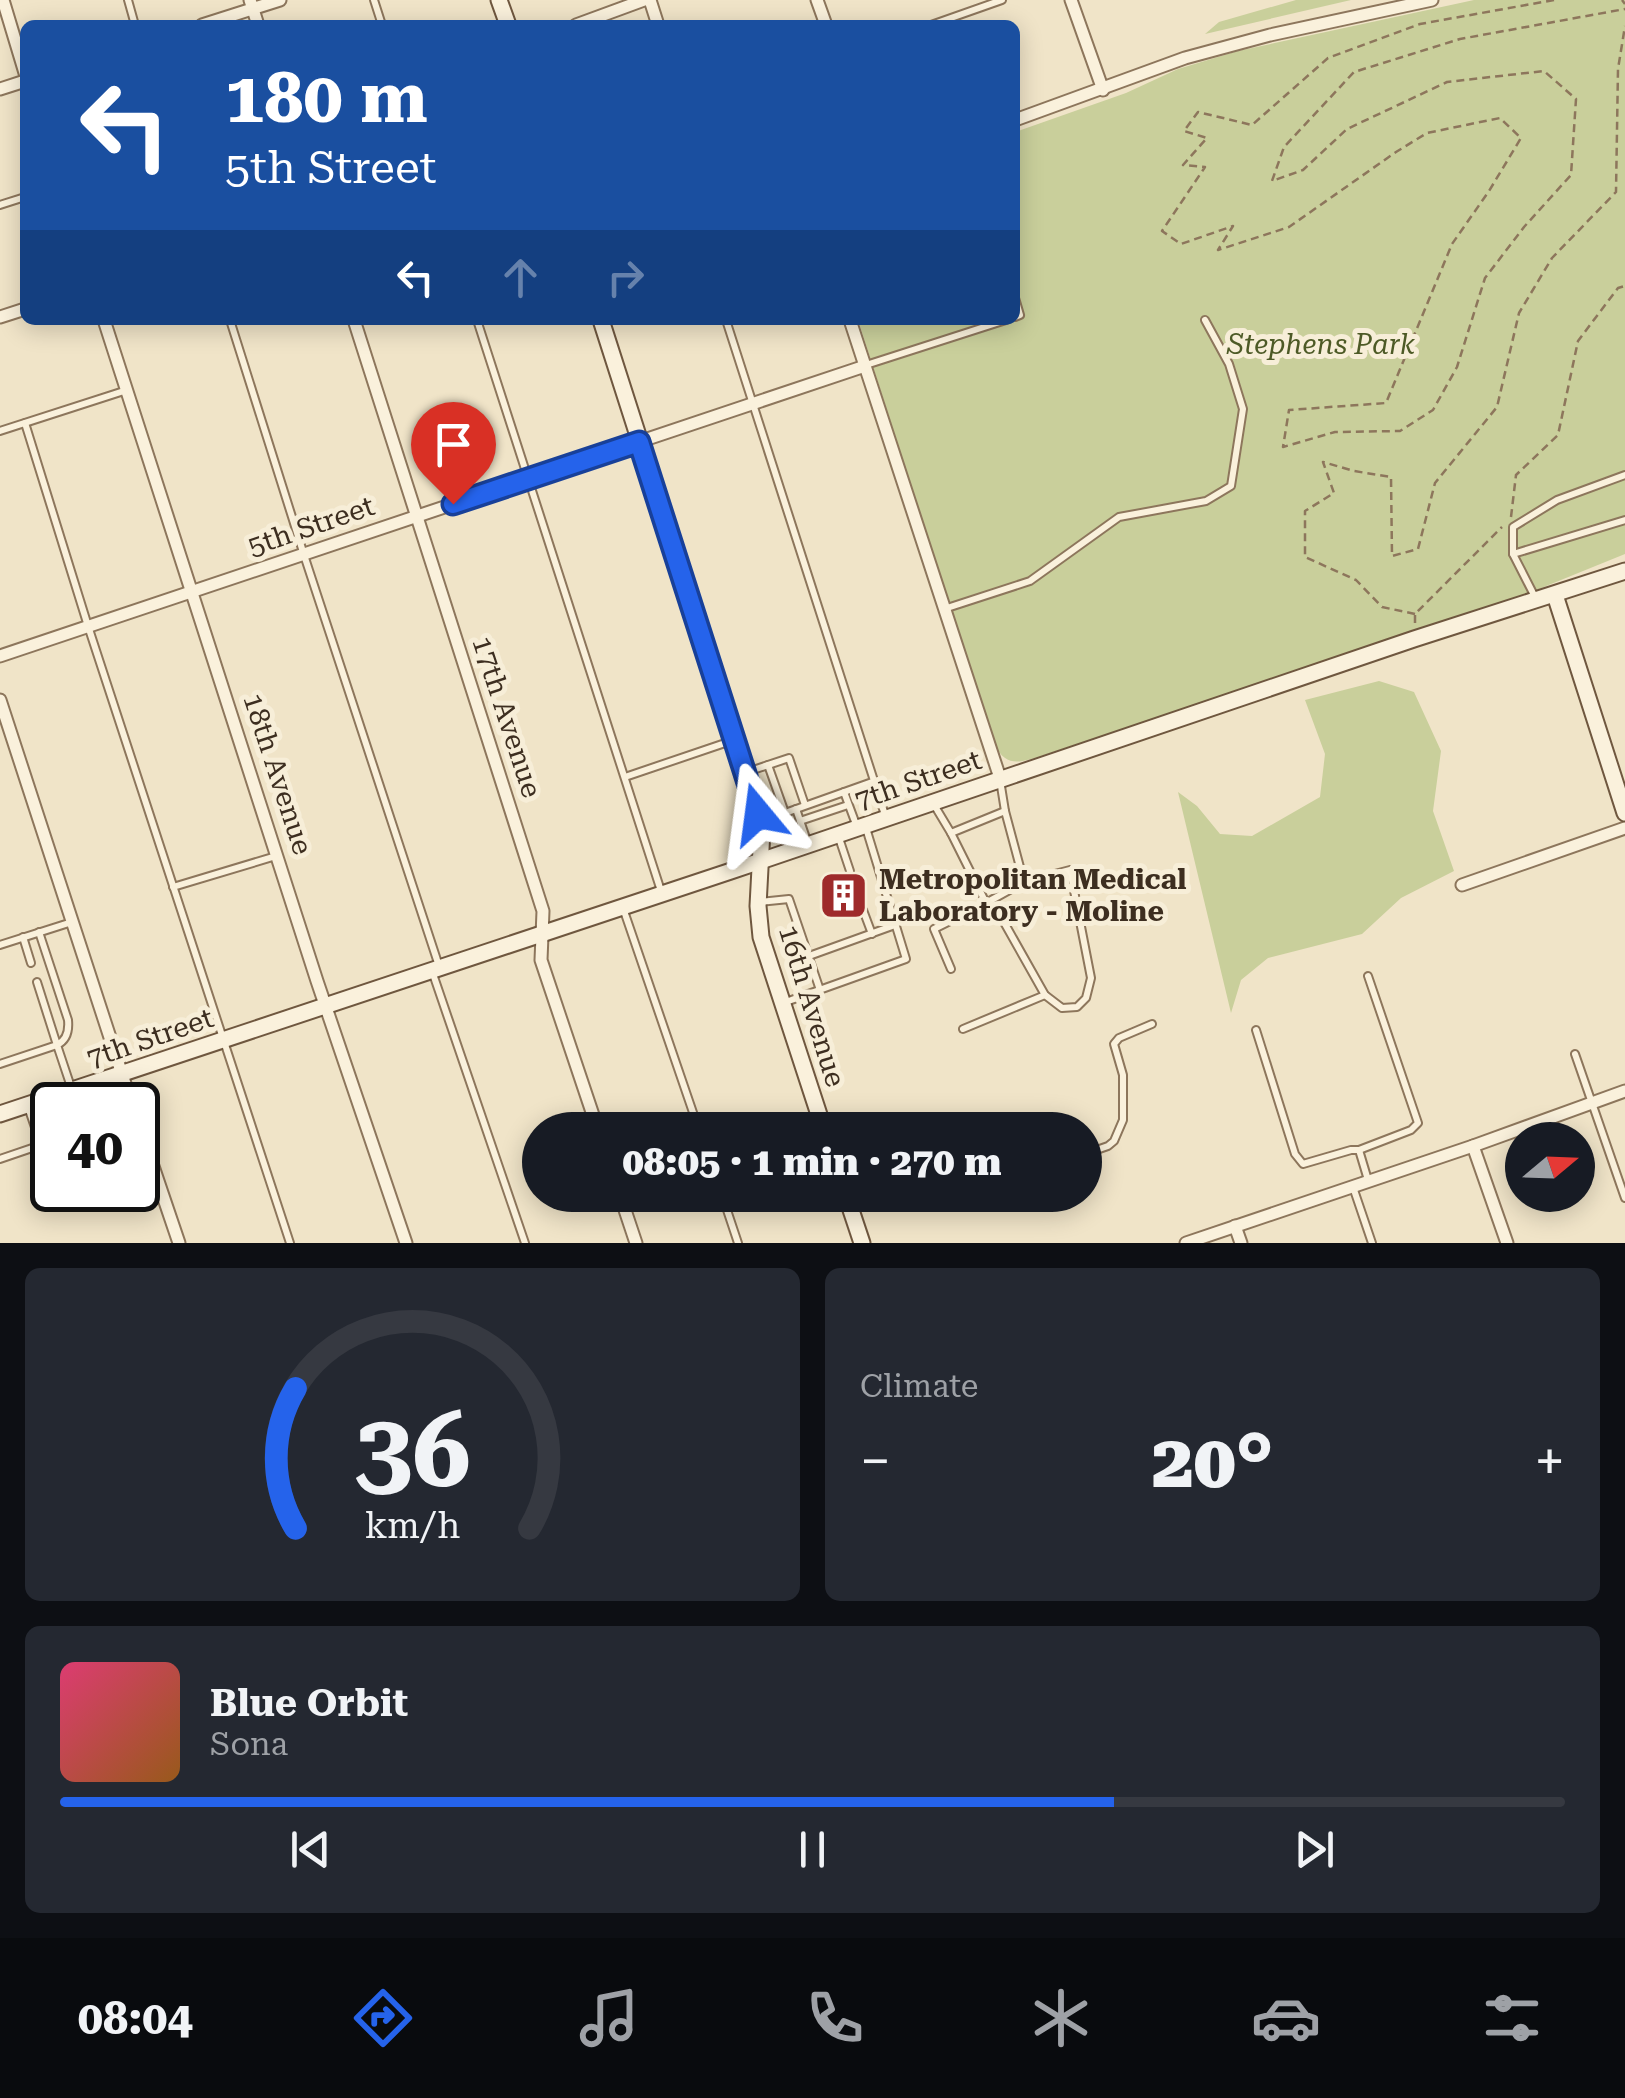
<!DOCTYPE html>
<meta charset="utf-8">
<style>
body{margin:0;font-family:"Roboto Serif",serif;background:#242831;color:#f1f3f6;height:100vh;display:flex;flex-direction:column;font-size:38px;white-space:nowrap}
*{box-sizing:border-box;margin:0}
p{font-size:32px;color:#9ea1a6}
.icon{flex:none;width:55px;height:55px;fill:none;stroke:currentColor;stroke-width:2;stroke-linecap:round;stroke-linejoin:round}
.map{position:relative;height:1243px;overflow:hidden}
.details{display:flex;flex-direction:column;gap:25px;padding:25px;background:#0d0f14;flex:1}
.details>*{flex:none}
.guide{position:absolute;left:20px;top:20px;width:1000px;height:305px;border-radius:15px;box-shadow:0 5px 25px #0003;background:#1a4fa0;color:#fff;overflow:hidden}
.needle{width:65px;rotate:71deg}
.buttons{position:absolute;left:1505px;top:1122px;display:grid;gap:20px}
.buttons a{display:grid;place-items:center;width:90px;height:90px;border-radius:50%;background:#171b24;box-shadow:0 5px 25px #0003;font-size:50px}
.speed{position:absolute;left:30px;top:1082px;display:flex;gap:20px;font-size:50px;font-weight:700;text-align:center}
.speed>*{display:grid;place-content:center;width:130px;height:130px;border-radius:50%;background:#171b24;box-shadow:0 5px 25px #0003;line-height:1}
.speed .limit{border:5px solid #111;border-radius:15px;background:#fff;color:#111}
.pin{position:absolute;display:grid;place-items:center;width:85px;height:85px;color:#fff;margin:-102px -42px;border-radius:50% 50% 50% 0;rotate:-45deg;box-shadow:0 0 10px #0007}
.pin .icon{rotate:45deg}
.me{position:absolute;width:110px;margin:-55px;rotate:344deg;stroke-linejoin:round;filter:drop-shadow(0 0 8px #0008)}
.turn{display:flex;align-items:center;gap:35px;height:210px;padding:0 40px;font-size:45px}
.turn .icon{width:130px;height:130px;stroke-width:2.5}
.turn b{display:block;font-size:70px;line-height:85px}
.lanes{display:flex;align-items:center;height:95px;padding:0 40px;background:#0003;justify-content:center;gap:50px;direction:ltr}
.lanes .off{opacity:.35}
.big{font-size:75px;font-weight:800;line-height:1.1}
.details .tile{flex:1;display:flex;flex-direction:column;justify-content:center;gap:15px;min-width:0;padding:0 35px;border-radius:15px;background:#242831}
.details .dial{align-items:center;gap:0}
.dial svg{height:260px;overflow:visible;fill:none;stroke:#363941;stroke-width:7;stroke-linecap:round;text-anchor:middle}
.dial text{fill:#f1f3f6;stroke:none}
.song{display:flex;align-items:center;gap:30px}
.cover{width:120px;height:120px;border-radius:15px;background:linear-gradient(135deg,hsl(340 70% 55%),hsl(30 70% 35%))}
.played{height:10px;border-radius:5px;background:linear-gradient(90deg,#2563eb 70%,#363941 70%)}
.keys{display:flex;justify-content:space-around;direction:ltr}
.heat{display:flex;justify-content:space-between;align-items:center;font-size:55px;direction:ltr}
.details .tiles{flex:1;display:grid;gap:25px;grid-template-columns:1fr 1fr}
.tile:last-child{grid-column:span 2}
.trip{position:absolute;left:522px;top:1112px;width:580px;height:100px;border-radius:50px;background:#171b24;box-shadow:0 5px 25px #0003;font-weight:800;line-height:100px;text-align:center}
.dock{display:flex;height:160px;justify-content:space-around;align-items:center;background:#090b0e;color:#9ea1a6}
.dock .icon{width:70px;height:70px}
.dock .selected{color:#2563eb}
.dock b{font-size:45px;color:#f1f3f6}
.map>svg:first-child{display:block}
.green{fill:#c9cf9b}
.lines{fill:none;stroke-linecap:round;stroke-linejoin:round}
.lane-casing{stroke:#8d765c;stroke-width:10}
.street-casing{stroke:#8d765c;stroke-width:15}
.secondary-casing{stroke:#6f573f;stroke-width:19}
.path{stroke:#8d765c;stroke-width:2.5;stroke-dasharray:8 5;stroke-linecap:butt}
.lane{stroke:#faf1dc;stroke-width:6}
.street{stroke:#faf1dc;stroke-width:11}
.secondary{stroke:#faf1dc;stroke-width:15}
.route-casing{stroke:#184099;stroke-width:25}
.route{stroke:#2563eb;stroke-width:18}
.labels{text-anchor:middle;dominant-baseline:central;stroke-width:10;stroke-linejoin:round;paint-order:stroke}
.park-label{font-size:28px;font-style:italic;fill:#4d5a26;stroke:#f7eed8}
.street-label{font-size:28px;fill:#3d2e20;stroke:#f7eed8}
.poi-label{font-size:28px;font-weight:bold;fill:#3d2e20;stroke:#f7eed8;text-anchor:start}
</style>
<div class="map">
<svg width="1625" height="1243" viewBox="0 0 1625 1243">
<rect width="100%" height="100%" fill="#f0e4c8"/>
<!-- green -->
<g class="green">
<path d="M1296,0H1351L1205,34L1219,22Z"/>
<path d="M1474,0H1625V554L1519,597L1044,755C1021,762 1007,769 994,744L858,320H1015V132L1126,93L1178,69L1238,51Z"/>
<path d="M1379,681L1414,692L1441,751L1433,811L1454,871L1401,898L1362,934L1268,958L1241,980L1231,1013L1178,792L1197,806L1220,834L1252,836L1320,797L1325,754L1305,700Z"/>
</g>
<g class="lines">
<defs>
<g id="lane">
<path d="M128,0L135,25"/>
<path d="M374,0L382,25"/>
<path d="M931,25L1002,0"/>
<path d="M0,205L25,197"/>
<path d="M1015,298L1020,315L1015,317"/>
<path d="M230,320L304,555L439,966"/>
<path d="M477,320L662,894"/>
<path d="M726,320L886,818"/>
<path d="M866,365L1006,320"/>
<path d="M25,423L88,626L290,1243"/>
<path d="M0,431L127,390"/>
<path d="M1513,554L1625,520"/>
<path d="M1536,599L1513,554V527L1557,500L1625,475"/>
<path d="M944,609L1030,581L1119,517L1206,501L1231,486L1243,409L1229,364L1205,320"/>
<path d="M768,765L785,813"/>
<path d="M747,772L789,758L805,805"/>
<path d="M625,777L734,740"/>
<path d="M1000,780L1005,811L1024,882L986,903L1005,924L1045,995L1062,1008L1077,1007L1086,998L1091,978L1070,870L1024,882"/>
<path d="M844,792L857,827"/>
<path d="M933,803L951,833L1005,811"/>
<path d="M796,809L807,841"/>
<path d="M800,821L848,805"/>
<path d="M763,829L785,813L875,781"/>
<path d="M838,835L850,871"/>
<path d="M173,887L276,856"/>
<path d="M760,902L789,899L820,990"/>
<path d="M623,908L699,1130"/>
<path d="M863,910L872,934"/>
<path d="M39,932L68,1020C69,1030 67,1040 57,1045L72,1090"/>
<path d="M23,937L31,963"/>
<path d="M0,945L72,922"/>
<path d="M809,956L895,925"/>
<path d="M951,969L934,929L986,903L951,833"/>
<path d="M432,971L525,1243"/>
<path d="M783,1003L906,959L866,828"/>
<path d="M963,1029L1045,995"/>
<path d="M1256,1030L1295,1154L1303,1164L1351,1150H1359L1368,1180"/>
<path d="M1575,1054L1625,1198"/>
<path d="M0,1064L57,1045L37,982"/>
<path d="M1359,1150L1411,1130L1418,1123L1368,976"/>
<path d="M1085,1154L1108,1146L1114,1141L1123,1120V1075L1114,1044L1119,1038L1152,1024"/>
<path d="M0,1159L41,1145L28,1107"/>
<path d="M1353,1187L1372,1243"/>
<path d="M722,1195L738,1243"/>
</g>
<g id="street">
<path d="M3,0L25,73"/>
<path d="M250,0L258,25"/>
<path d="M650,0L658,25"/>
<path d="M817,0L826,25"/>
<path d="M1071,0L1103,90"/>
<path d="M202,25L280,0"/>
<path d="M576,25L644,0"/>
<path d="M0,89L25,81"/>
<path d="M1015,120L1185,58L1270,35L1432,0"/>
<path d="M0,317L25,309"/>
<path d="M104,320L317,981L406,1243"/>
<path d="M354,320L543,911L541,960L598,1130"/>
<path d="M850,320L1000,778"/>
<path d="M0,656L865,366"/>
<path d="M0,700L132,1105"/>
<path d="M1462,885L1625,828"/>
<path d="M138,1122L179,1243"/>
<path d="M1473,1146L1507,1243"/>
<path d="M620,1195L636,1243"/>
<path d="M1235,1226L1241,1243"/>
<path d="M1186,1243L1473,1146L1625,1091"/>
</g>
<g id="secondary">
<path d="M499,0L508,25"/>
<path d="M601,320L753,795L762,830L758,906L761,937L824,1130"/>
<path d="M1555,595L1625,813"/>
<path d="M0,1114L731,871L1414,639L1625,571"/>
<path d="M846,1195L862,1243"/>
</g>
</defs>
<!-- lane casing -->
<use href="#lane" class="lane-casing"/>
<!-- street casing -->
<use href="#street" class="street-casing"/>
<!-- secondary casing -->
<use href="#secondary" class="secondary-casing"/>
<!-- path -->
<g class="path">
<path d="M1554,0L1420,24L1328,58L1252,125L1198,112L1184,131L1207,138L1183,165L1205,167L1162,231L1181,244L1233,226L1218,250L1289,227L1396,152L1427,133L1500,118L1521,138L1489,191L1452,244L1386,403L1289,410L1283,447L1335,432L1400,431L1433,410L1457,367L1485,278L1524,227L1571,175L1576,99L1544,71L1447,82L1347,129L1303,170L1272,181L1284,147L1354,72L1460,39L1625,9"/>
<path d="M1622,0L1625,4"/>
<path d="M1511,517L1516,475L1558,435L1578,341L1618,288L1625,286"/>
<path d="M1415,614L1382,607L1356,580L1305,557V511L1334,493L1323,462L1354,471L1391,477L1392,556L1418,549L1435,483L1497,407L1519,313L1552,258L1616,192L1618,69L1625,26"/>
<path d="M1415,623V614L1502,527"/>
</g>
<!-- lane -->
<use href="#lane" class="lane"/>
<!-- street -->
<use href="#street" class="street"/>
<!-- secondary -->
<use href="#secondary" class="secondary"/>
</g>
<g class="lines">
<defs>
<path id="route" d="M453,504L639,442L758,814"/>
</defs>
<!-- route casing -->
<use href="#route" class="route-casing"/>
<!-- route -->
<use href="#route" class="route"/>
</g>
<!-- icons -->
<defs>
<symbol id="building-square" viewBox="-11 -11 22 22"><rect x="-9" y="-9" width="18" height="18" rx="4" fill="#9e2a2b" stroke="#f7eed8"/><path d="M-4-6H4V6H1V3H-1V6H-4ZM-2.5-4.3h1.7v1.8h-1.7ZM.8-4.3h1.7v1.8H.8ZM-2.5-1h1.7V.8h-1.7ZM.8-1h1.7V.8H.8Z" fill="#fff"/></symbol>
</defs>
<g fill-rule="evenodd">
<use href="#building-square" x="816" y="868" width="55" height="55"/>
</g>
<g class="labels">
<!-- park labels -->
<g class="park-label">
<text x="1321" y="344">Stephens Park</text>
</g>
<!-- street labels -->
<g class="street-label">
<text transform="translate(311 526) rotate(-19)">5th Street</text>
<text transform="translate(507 717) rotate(72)">17th Avenue</text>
<text transform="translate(278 774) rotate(72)">18th Avenue</text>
<text transform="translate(918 780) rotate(-19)">7th Street</text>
<text transform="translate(812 1006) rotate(73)">16th Avenue</text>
<text transform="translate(150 1038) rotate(-19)">7th Street</text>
</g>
<!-- poi labels -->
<g class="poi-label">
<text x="879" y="879">Metropolitan Medical<tspan x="879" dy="32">Laboratory - Moline</tspan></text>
</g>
</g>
</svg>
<div class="buttons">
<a><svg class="needle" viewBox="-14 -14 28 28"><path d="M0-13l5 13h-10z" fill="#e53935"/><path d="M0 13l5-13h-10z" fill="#9ea1a6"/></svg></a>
</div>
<div class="speed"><div class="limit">40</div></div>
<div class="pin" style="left:453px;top:504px;background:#d93025"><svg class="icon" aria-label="arrive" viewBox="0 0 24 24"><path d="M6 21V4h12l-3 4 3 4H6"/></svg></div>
<svg class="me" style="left:758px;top:814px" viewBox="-20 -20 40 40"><path d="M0-17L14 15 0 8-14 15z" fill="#2563eb" stroke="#fff" stroke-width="4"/></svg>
<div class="trip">08:05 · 1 min · 270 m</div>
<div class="guide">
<div class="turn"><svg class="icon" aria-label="left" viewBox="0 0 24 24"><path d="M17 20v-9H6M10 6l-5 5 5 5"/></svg><div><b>180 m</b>5th Street</div></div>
<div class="lanes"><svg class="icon" aria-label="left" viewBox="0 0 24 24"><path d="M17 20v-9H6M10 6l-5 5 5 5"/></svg><svg class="icon off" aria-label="ahead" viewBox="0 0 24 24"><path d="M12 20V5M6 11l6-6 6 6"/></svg><svg class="icon off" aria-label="right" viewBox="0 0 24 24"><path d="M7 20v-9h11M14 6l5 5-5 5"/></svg></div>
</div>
</div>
<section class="details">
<div class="tiles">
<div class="tile dial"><svg viewBox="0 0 100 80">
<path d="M14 69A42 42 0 1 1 86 69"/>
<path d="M14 69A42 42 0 0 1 14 26" stroke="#2563eb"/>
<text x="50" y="56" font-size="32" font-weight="700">36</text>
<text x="50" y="72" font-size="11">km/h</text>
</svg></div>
<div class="tile"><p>Climate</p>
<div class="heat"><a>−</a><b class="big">20°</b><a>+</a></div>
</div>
<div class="tile">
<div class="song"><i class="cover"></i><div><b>Blue Orbit</b><p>Sona</p></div></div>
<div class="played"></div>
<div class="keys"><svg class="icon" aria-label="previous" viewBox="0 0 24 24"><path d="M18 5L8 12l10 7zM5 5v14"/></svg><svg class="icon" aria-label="pause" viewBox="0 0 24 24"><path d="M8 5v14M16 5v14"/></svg><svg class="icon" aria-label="next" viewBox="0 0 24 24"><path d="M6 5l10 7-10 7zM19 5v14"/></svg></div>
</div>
</div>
</section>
<nav class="dock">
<b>08:04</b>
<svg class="icon selected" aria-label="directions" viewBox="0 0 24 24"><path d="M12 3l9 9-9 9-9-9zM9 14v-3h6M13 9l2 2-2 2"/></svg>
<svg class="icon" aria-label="music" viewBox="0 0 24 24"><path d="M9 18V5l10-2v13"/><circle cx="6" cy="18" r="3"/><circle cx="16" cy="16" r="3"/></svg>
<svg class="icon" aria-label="phone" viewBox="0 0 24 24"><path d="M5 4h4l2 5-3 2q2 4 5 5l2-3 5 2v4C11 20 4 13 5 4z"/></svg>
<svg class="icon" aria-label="climate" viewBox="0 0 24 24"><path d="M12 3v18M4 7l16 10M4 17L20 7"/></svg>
<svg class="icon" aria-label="car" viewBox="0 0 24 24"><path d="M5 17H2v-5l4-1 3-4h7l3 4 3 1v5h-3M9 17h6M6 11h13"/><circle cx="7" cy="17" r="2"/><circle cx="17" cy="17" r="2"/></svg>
<svg class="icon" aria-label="filters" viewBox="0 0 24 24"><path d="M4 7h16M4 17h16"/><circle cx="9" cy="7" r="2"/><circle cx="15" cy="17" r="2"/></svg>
</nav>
